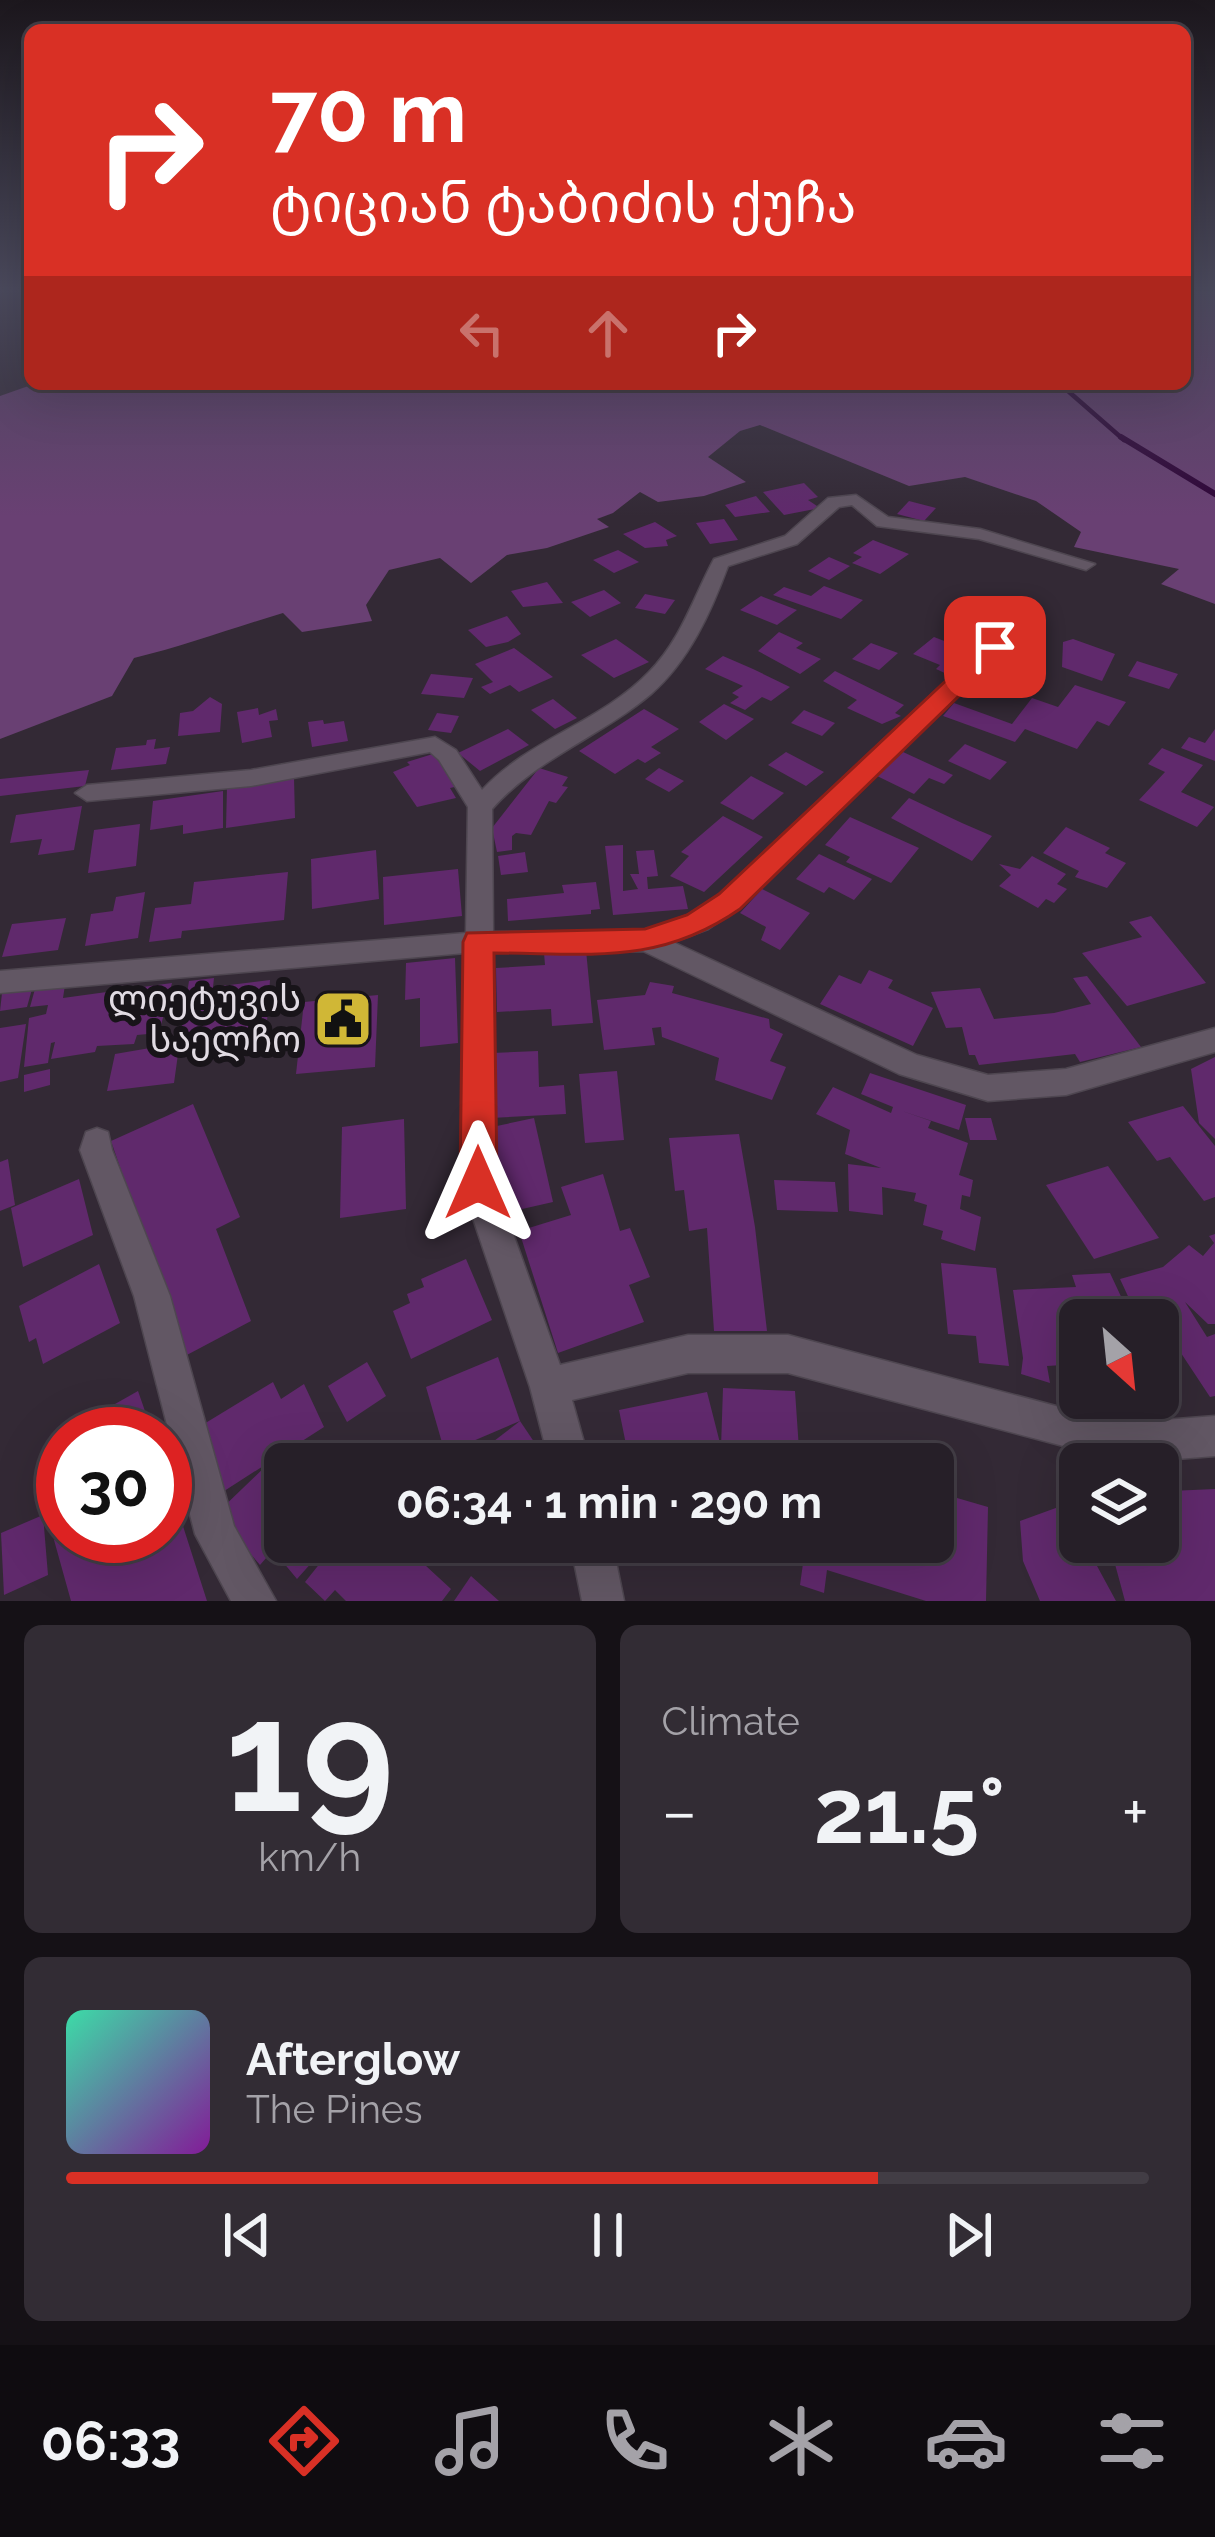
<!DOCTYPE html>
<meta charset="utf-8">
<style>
body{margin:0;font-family:Raleway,"Noto Sans Georgian",sans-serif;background:#322c34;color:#f1f3f6;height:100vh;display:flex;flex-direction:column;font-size:45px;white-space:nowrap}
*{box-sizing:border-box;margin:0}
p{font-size:39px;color:#a4a2a8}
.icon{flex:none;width:66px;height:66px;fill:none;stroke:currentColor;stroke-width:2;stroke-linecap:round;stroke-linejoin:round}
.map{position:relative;height:1601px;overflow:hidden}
.panel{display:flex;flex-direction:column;gap:24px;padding:24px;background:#151116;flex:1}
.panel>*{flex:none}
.banner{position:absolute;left:24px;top:24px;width:1167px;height:366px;border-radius:18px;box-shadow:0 12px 48px #0002,0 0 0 3px #423d45;background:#d93025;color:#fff;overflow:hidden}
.needle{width:78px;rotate:153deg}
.buttons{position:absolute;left:1059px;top:1299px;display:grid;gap:24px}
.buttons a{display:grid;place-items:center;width:120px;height:120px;border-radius:18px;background:#261f28;box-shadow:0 12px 48px #0002,0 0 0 3px #423d45;font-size:60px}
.speed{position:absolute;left:36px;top:1407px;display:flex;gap:24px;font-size:60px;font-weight:700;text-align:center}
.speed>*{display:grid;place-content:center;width:156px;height:156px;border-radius:50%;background:#261f28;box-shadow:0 12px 48px #0002,0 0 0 3px #423d45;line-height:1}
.speed .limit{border:18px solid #d22;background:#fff;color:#111}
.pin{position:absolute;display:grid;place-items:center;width:102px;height:102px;color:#fff;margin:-51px;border-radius:24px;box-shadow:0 6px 18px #0006}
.me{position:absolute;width:132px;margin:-66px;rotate:0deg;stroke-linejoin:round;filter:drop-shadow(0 0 9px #0008)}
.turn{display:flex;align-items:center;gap:42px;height:252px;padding:0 48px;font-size:54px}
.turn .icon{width:156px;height:156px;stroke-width:2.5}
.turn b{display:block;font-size:84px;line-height:102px}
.lanes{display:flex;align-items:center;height:114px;padding:0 48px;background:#0003;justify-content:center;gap:60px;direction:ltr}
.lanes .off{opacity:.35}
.big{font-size:90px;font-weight:700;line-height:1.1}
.panel .tile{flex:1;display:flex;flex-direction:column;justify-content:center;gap:18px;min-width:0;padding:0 42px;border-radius:18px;background:#322c34}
.panel .dial{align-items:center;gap:0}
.dial b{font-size:156px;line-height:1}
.song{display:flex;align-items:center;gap:36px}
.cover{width:144px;height:144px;border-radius:18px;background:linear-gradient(135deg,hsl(160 70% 55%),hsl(290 70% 35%))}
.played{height:12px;border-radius:6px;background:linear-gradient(90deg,#d93025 75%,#423d45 75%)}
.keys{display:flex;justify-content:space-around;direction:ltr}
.heat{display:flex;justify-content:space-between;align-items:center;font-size:66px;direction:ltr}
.panel .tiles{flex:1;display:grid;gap:24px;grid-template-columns:1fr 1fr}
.tile:last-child{grid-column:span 2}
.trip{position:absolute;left:264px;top:1443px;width:690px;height:120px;border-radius:18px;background:#261f28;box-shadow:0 12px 48px #0002,0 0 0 3px #423d45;font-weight:700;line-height:120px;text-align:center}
.tabs{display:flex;height:192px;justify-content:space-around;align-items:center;background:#0f0c10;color:#a4a2a8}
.tabs .icon{width:84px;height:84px}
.tabs .current{color:#d93025}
.tabs b{font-size:54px;color:#f1f3f6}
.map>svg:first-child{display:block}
.green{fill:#694073}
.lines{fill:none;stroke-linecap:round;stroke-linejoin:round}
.stream-far1{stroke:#2f0438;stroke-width:4.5}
.stream{stroke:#2f0438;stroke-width:6}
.building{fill:#60296c}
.minor-casing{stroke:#4e4650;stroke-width:3}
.minor{fill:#625764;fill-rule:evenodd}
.route{fill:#d93025;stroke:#8d1f18;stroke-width:3}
.labels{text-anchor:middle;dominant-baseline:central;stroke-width:12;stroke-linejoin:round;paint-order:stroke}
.near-poi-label{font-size:36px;fill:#e1dbe3;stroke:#181419;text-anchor:end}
</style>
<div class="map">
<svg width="1215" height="1601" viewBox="0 0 1215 1601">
<rect width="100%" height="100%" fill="#332935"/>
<!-- green -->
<path class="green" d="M1185,291H1215V604L1161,584L1179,569L1074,547L1081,532L1036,501L965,477L909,486L760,425L740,431L708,457L746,482L704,496L658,502L640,492L613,513L597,519L609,527L547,548L507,555L471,583L440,558L389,570L366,605L372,621L302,632L283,613C232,628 184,646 134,658L112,696L0,739V396L34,384H1185Z"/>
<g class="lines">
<!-- stream-far1 -->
<path class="stream-far1" d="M1060,384L1124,440"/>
<!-- stream -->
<path class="stream" d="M1121,437L1215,494"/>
</g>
<!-- building -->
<g class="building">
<path d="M804,483L818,497L808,500L820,508L784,515L763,492Z"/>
<path d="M756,496L770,512L735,517L725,505Z"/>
<path d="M909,501L936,508L924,521L897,514Z"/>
<path d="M724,519L738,540L710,544L696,523Z"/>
<path d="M655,522L677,536L666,540L668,546L645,548L623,534Z"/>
<path d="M873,540L909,554L880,574L852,563L862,557L853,553Z"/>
<path d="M618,550L639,562L614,573L593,560Z"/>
<path d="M829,557L850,566L829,580L808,571Z"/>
<path d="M547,582L563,603L523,607L511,591Z"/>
<path d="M824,586L863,600L841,619L773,595L784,587L811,596Z"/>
<path d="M604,590L621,603L590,617L571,602Z"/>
<path d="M645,594L675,600L665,614L635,608Z"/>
<path d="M761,596L797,610L777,625L740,610Z"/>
<path d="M507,616L521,634L508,642L486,647L468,630Z"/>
<path d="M779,632L803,643L796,648L821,659L800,674L758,651Z"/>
<path d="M934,637L975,653L949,675L936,669L940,665L913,654Z"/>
<path d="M616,639L649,662L614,678L581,655Z"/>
<path d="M1073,639L1115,654L1102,681L1062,667L1063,642Z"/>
<path d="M871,643L898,653L879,670L852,659Z"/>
<path d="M514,648L553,677L519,692L510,685L490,694L481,687L493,682L475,664Z"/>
<path d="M723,656L753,669L790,687L771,701L762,697L745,710L730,703L739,697L732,693L743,686L705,669Z"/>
<path d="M1137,661L1178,674L1169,689L1128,676Z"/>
<path d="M835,671L904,705L895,713L901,716L882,724L847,708L857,700L823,681Z"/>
<path d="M431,674L473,678L464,698L421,694Z"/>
<path d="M1075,685L1126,702L1109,726L1097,721L1077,749L1025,729L1015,742L943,716L954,703L1012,724L1032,698L1058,707Z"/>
<path d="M210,697L222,704L220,732L178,736L180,713L193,711Z"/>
<path d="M553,699L577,718L555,729L531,710Z"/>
<path d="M724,704L754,719L726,740L699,722Z"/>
<path d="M258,708L259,715L276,709L278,720L269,721L272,737L242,743L237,712Z"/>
<path d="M644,709L679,729L651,747L661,753L645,763L638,759L615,774L579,751Z"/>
<path d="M804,710L835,723L822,736L791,723Z"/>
<path d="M437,713L459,716L451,733L428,730Z"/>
<path d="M323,720L324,724L344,721L348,741L312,747L308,722Z"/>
<path d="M508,729L529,745L480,771L458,753Z"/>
<path d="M1215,729V761L1181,748L1189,737L1205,743Z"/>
<path d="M156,739L154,749L170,747L166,764L111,770L116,748L146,745L147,740Z"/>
<path d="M965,744L1007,762L990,780L948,761Z"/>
<path d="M1162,748L1203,765L1181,792L1214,807L1197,827L1139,800L1165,772L1148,764Z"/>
<path d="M786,752L824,772L806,786L768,765Z"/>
<path d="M903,752L953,775L944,784L929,778L914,794L877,776Z"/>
<path d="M436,753L459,786L450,788L456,798L417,807L393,772L410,765L407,762Z"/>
<path d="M539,768L568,777L562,786L568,787L556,803L549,801L531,835L516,833L512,836V850L497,852L492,828Z"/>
<path d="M659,768L684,781L669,792L645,779Z"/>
<path d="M89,770L85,786L0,796V779Z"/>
<path d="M751,776L784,793L753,820L720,803Z"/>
<path d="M294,778L295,818L226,828L227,787Z"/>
<path d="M223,791V828L183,834V825L150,830L153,801Z"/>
<path d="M909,798L962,823L992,836L972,861L891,818Z"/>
<path d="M82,806L74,850L38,855L42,839L10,843L16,815Z"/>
<path d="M723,816L763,837L704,892L670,876L689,856L681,852Z"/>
<path d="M850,817L919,848L891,883L846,862L850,857L825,845Z"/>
<path d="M140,824L136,866L88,873L94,830Z"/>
<path d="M1066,827L1110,848L1105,853L1126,863L1107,888L1075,877L1079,871L1043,853Z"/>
<path d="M623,845V891L638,889L630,874H639L636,851L654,850L658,876L647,877L648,889L683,886L688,909L613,915L605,846Z"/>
<path d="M376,850L379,899L312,909L311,859Z"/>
<path d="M525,852L528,872L501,875L498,856Z"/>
<path d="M819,854L872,879L854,900L829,887L824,893L796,879Z"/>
<path d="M1032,856L1066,874L1057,884L1067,889L1054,903L1046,899L1038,908L999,886L1011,875L999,864L1020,869Z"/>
<path d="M458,869L462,916L384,925L383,877Z"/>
<path d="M288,872L284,920L182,931L181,938L149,942L155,908L191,904L194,882Z"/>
<path d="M596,882L600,909L591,910V914L508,921L507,899L564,893L562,885Z"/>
<path d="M762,889L810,913L780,950L761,940L766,927L740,913Z"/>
<path d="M145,892L138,938L85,946L91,914L113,911L116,897Z"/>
<path d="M1151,916L1206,983L1127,1006L1082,953L1142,937L1129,922Z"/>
<path d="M66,918L58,950L2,957L12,924Z"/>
<path d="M586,950L593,1023L552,1026L551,1009L497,1012L496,968L545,965L544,953Z"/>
<path d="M455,958L458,1043L420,1047V998L405,1000L406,963Z"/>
<path d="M869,970L893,980L888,988L933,1008L913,1046L820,1004L839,975L861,984Z"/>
<path d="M1087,976L1141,1047L1080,1062L1075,1054L979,1065L975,1055H969L962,1027L946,1028L931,992L980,988L994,1019L1054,1013L1091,1004L1073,978Z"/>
<path d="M214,978L213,987L270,980L266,1036L179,1047L174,1083L107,1091L115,1054L179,1043L189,981Z"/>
<path d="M650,982L674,986L672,993L769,1019L770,1028L783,1034L770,1061L786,1067L772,1100L715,1080L719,1058L662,1037L661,1027L652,1028L655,1045L604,1050L597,1000L645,995Z"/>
<path d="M172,983L159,1033L137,1035L134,1044L97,1046L95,1052L51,1059L55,1042L51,1043L48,1063L24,1067L29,1018L46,1014L48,1005L30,1007L35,989L65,985L63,998Z"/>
<path d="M32,989L27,1007L0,1011L2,993Z"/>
<path d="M378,995L375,1067L296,1074L304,1002Z"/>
<path d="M26,1024L18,1078L0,1082V1028Z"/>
<path d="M538,1051L539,1087L564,1085L566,1114L491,1118L492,1053Z"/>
<path d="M1215,1057V1139L1199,1123L1191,1069Z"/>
<path d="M50,1069V1085L24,1092V1075Z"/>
<path d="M617,1071L624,1140L585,1143L579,1074Z"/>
<path d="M870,1073L966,1105L959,1130L902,1111L931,1121L928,1128L968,1143L959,1175L973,1180L970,1197L962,1195L960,1209L981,1217L975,1251L941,1239L943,1231L923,1225L927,1205L914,1201L916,1193L882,1187L883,1215L849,1211L848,1164L881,1168L845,1154L850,1130L816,1114L833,1087L891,1113L893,1107L861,1094Z"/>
<path d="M193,1104L240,1217L216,1229L251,1321L185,1356L111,1141Z"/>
<path d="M1183,1106L1215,1146V1197L1204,1201L1170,1157L1157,1161L1128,1122Z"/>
<path d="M534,1118L553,1202L509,1212L492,1127Z"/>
<path d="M965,1118H991L997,1140H970Z"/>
<path d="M404,1119L406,1209L340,1218L342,1127Z"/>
<path d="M739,1134L755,1227L767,1331H714L707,1228L689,1231L684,1190L675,1191L669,1138Z"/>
<path d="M8,1159L15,1205L0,1211V1162Z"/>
<path d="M1108,1166L1159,1238L1094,1259L1046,1185Z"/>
<path d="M603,1174L620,1231L630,1228L650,1277L629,1285L644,1322L558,1353L519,1231L571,1215L561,1187Z"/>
<path d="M79,1179L93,1235L23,1267L11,1208Z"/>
<path d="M774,1180L835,1182L838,1212L777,1210Z"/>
<path d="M1215,1234V1324H1208L1185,1302L1207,1337L1215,1334V1396L1210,1397L1177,1347L1158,1353V1320H1139L1120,1279L1163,1267L1189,1245L1203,1256L1214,1243L1209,1236Z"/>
<path d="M466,1259L492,1320L411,1359L393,1311L410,1303L407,1294L424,1287L421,1279Z"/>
<path d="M941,1263L996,1268L1009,1366L979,1363L976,1336L948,1334Z"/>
<path d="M99,1264L120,1323L43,1364L36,1338L29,1342L19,1306Z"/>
<path d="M1110,1273L1132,1320H1080V1373L1067,1375L1063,1365L1047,1366L1050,1383L1021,1374L1023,1358L1013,1290L1076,1287L1072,1275Z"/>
<path d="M498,1357L520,1421L445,1453L426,1387Z"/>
<path d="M367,1362L386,1396L347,1422L328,1386Z"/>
<path d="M273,1382L281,1399L304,1384L324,1427L271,1461L280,1462L301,1450L316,1464H285V1542H330L297,1579L273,1550L260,1565L216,1514L271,1461L218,1495L194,1430Z"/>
<path d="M723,1388L795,1391L800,1464H722L721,1447L703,1450L706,1464H630L619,1410L707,1392L721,1447Z"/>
<path d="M138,1391L153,1434H62Z"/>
<path d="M520,1421L549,1464H464Z"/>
<path d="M842,1447L897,1463V1464H840Z"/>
<path d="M166,1473L207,1601H71L54,1540L61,1536H165Z"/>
<path d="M1215,1489V1601H1125L1109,1542H1158V1515L1180,1516L1170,1491Z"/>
<path d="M933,1491L988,1507L986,1601H926L827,1570L824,1593L800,1585L806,1542H933Z"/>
<path d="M1064,1505L1080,1542H1084L1116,1601H1040L1023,1561L1020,1521Z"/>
<path d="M43,1515L48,1575L4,1595L1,1533Z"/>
<path d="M337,1542H400L451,1589L442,1601H346L335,1590L325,1601L305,1582Z"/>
<path d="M666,1542H719L720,1548L670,1560Z"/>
<path d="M471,1576L499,1601H454Z"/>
</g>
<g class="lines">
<defs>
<g id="minor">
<path d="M856,495L888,517L980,529L1095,564L1086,570L979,539L877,526L852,505L839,507L797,544L728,566C711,612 689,661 651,694C600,737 537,758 492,809L493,932L645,931L688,915L720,894L1014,617H1028V625L738,908L708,929L673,942L917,1055L988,1075L1066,1069L1215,1028V1052L1066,1095L988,1101L899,1074L643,951L493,952L495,1183L560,1365L688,1335H788L1071,1410L1164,1420L1215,1416V1456L1164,1460L1071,1448L788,1373H688L572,1400L590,1464H550L530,1387L461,1183L465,953L0,993V971L466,933L468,807L439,760L430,752L251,786L87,801L75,793L87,785L251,770L435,737L456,750L482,790C529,739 601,722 649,672C681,640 693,598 714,559L785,536L828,498Z"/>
<path d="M97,1128L108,1132L112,1150L170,1296L234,1526L276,1601H231L195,1534L134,1296L80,1150L86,1132Z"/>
<path d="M570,1542H612L624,1601H582Z"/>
</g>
</defs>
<!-- minor casing -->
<use href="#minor" class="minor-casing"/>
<!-- minor -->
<use href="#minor" class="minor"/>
</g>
<!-- sky -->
<linearGradient id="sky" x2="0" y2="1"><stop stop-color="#1c171d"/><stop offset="0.56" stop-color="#4a495c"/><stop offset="1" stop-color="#4a495c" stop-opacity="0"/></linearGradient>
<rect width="1215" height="516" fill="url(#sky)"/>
<!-- route -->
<path class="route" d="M995,640L1004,642V652L740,909C658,966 589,953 494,953L497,1183L492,1195L478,1200L465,1195L460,1183L463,942L467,933L645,929L687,915L719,894L987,642Z"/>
<!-- icons -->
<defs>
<symbol id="civic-square" viewBox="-11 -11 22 22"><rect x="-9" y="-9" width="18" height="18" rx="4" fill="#d0b736" stroke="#181419"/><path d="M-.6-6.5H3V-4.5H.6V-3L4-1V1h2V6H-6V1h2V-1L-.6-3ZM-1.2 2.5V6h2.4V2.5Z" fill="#111"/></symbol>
</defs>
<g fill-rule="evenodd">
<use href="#civic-square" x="310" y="986" width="66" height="66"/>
</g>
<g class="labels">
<!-- near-poi labels -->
<g class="near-poi-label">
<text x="301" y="998">ლიეტუვის<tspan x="301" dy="41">საელჩო</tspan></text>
</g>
</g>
</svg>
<div class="buttons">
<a><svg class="needle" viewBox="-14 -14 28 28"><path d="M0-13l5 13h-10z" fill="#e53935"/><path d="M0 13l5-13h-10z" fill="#a4a2a8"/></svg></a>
<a><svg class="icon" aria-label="layers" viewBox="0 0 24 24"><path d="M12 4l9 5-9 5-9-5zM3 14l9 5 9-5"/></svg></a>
</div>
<div class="speed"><div class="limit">30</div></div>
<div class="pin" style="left:995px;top:647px;background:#d93025"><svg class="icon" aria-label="arrive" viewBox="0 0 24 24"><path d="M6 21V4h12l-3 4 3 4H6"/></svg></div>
<svg class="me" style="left:478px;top:1183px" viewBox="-20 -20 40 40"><path d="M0-17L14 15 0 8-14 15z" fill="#d93025" stroke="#fff" stroke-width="4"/></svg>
<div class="trip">06:34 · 1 min · 290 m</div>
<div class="banner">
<div class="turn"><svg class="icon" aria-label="right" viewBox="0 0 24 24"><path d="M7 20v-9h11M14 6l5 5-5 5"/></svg><div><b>70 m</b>ტიციან ტაბიძის ქუჩა</div></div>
<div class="lanes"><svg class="icon off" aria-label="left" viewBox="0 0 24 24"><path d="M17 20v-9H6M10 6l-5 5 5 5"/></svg><svg class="icon off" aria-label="ahead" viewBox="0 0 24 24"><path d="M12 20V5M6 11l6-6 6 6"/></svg><svg class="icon" aria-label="right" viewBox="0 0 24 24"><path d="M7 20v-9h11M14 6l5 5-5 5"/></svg></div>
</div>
</div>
<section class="panel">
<div class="tiles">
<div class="tile dial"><b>19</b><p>km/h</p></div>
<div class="tile"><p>Climate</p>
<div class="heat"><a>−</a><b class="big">21.5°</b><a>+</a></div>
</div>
<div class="tile">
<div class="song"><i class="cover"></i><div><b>Afterglow</b><p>The Pines</p></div></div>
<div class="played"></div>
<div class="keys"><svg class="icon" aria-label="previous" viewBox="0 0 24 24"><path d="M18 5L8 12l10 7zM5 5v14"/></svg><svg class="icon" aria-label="pause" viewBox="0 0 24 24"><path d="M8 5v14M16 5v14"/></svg><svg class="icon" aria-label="next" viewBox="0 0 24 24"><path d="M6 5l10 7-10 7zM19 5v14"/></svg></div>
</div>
</div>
</section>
<nav class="tabs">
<b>06:33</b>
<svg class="icon current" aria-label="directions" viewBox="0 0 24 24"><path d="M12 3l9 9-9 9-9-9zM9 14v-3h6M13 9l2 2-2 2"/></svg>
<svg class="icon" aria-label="music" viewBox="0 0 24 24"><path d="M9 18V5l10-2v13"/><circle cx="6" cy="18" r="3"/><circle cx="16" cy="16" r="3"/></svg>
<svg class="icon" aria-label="phone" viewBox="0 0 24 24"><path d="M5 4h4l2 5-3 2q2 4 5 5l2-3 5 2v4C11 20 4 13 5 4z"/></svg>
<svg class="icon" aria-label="climate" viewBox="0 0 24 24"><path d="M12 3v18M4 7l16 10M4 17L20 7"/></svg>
<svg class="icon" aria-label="car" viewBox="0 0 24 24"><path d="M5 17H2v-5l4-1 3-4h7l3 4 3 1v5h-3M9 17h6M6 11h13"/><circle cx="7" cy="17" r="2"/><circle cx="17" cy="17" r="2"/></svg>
<svg class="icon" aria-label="filters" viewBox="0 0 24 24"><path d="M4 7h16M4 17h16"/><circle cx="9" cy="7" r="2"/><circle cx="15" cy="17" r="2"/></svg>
</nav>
